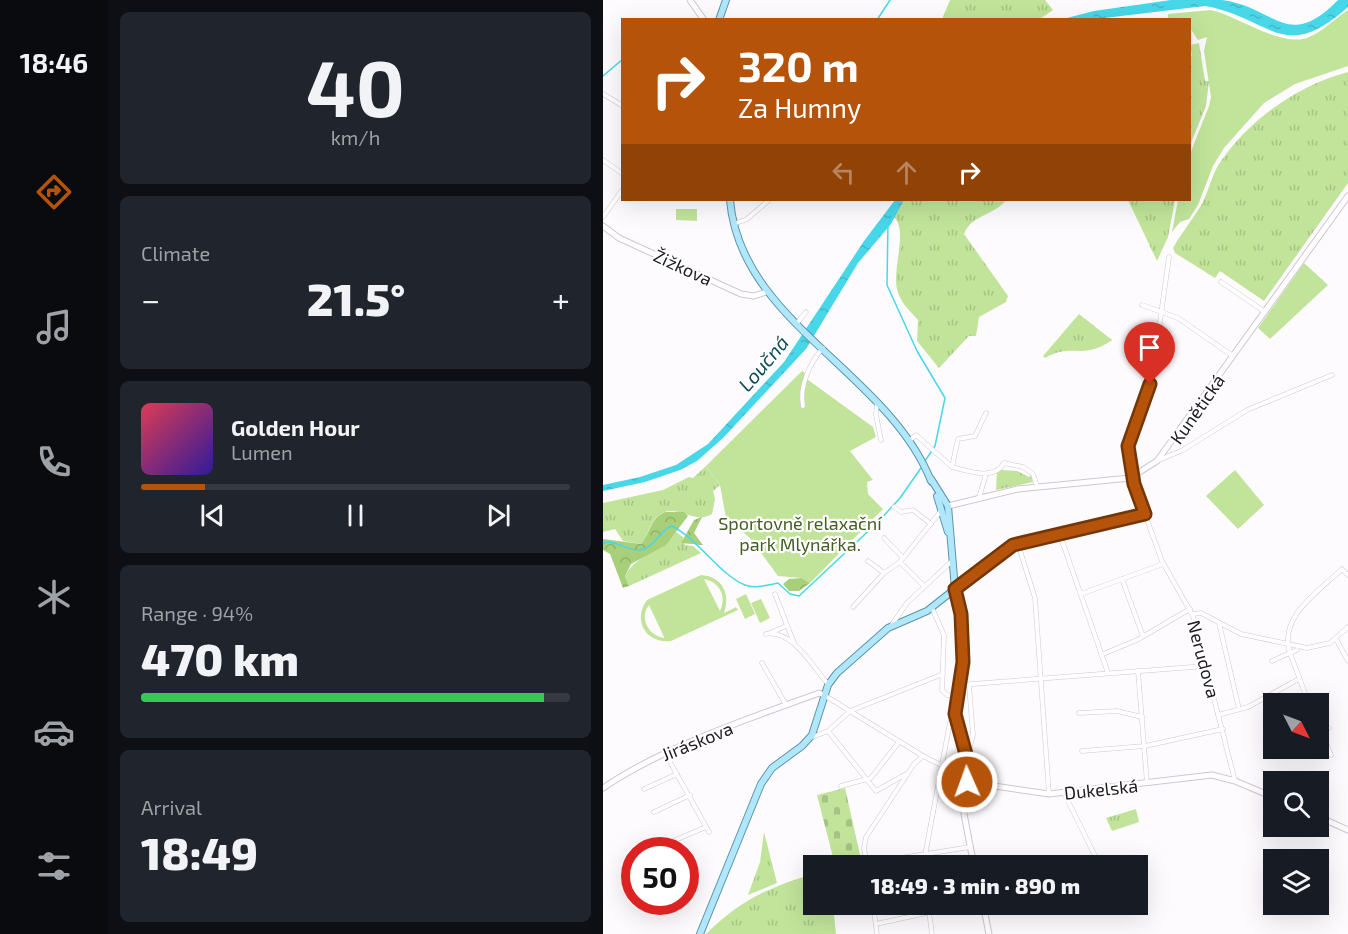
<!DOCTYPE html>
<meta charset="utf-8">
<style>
body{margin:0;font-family:"Exo 2",sans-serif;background:#20242c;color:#f1f3f6;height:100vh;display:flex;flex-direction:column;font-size:22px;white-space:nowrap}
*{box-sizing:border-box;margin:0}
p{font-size:20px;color:#9ea1a6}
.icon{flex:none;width:33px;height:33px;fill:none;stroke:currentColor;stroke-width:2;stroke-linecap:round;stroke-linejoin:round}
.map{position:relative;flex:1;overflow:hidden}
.side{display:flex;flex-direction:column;gap:12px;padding:12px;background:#0d0f14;width:495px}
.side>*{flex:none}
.top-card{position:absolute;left:18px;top:18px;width:570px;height:183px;border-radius:0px;box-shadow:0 6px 24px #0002;background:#b45309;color:#fff;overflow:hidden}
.needle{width:39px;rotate:132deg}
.tools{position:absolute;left:660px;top:693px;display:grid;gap:12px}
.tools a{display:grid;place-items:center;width:66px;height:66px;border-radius:0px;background:#171b24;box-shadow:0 6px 24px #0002;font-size:30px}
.speed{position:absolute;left:18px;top:837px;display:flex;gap:12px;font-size:30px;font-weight:700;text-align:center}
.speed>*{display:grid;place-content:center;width:78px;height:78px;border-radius:50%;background:#171b24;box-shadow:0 6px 24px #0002;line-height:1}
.speed .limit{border:9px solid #d22;background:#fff;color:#111}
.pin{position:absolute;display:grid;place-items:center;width:51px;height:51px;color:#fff;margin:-62px -26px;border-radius:50% 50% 50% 0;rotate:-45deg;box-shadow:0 0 6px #0007}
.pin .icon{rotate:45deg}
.me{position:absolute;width:66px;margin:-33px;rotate:358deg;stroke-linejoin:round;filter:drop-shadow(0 0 4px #0008)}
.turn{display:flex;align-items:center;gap:21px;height:126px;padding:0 18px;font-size:27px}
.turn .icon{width:78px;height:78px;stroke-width:2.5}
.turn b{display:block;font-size:42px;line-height:51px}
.lanes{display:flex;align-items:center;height:57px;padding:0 18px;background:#0003;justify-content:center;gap:30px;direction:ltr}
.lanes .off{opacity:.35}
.big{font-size:45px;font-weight:800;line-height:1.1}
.side .tile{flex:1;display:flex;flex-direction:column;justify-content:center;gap:9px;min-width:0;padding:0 21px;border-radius:9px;background:#20242c}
.side .dial{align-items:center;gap:0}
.dial b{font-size:78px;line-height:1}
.song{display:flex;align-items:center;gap:18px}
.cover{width:72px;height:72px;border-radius:9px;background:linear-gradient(135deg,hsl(350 70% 55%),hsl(250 70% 35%))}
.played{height:6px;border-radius:3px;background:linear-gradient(90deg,#b45309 15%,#363941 15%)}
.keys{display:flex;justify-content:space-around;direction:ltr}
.heat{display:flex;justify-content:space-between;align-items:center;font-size:33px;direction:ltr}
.charge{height:9px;border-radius:4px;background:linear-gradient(90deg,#34c759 94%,#363941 0)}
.trip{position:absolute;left:200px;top:855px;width:345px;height:60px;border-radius:0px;background:#171b24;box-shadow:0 6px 24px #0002;font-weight:800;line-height:60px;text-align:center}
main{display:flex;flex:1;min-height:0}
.menu{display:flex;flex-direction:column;width:108px;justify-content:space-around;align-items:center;background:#090b0e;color:#9ea1a6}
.menu .icon{width:42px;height:42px}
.menu .active{color:#b45309}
.menu b{font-size:27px;color:#f1f3f6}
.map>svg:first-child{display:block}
.grass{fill:url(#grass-tufts)}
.forest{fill:url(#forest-crowns)}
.cemetery{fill:url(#cemetery-stones)}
.green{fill:#c1e49a;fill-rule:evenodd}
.water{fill:url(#water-ripples)}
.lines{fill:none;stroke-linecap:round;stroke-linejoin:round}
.stream{stroke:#48d7e9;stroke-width:1.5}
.minor-casing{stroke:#d1c5d5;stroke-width:5}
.tertiary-casing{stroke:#d1c5d5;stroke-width:7}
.secondary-casing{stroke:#d1c5d5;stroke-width:7}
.primary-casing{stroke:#5c95ab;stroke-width:8}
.minor{stroke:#fff;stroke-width:4}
.tertiary{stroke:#fff;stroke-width:5}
.secondary{stroke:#fff;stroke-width:5}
.primary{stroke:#b1e7fa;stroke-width:6}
.route-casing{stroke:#753606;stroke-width:15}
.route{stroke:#b45309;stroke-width:10}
.labels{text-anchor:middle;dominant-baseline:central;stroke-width:4.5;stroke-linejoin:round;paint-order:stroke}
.street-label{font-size:18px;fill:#1f1b20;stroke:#fff}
.park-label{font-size:18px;fill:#455e23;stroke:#fff}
.water-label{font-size:20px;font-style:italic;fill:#0f4d55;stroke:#fff}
</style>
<main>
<nav class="menu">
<b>18:46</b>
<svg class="icon active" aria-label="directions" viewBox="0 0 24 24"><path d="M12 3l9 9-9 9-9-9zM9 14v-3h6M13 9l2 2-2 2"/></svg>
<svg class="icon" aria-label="music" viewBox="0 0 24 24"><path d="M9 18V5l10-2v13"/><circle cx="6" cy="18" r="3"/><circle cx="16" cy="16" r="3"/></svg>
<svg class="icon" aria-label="phone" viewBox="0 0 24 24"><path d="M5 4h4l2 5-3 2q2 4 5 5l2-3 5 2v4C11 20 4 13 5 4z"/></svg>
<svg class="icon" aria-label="climate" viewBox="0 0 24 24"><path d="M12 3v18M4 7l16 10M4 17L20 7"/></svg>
<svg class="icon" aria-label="car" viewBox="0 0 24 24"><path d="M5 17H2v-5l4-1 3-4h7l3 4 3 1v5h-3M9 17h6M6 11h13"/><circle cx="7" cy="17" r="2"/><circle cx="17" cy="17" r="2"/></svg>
<svg class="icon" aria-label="filters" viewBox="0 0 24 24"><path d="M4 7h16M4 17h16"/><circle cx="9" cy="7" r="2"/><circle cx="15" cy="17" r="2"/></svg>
</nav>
<section class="side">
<div class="tile dial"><b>40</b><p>km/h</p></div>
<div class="tile"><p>Climate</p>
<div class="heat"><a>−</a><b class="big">21.5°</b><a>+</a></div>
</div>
<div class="tile">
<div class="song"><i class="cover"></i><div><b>Golden Hour</b><p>Lumen</p></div></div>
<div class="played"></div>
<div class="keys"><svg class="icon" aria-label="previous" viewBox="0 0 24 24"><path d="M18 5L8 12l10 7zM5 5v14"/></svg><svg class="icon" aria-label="pause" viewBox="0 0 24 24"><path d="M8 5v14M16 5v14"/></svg><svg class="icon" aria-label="next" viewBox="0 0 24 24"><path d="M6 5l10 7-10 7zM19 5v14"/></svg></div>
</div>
<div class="tile"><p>Range · 94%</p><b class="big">470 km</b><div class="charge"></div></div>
<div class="tile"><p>Arrival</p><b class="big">18:49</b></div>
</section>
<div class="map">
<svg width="745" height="934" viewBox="0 0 745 934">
<defs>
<pattern id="grass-tufts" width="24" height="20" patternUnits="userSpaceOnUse" patternTransform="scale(1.5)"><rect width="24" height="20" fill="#c1e49a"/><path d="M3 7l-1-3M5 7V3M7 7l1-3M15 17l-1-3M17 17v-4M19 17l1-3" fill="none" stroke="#a5c384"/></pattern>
<pattern id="forest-crowns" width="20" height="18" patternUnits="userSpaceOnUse" patternTransform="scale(1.5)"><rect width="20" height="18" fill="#a8cf79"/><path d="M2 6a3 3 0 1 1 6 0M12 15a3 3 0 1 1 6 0" fill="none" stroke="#90b168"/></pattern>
<pattern id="cemetery-stones" width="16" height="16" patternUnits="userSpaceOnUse" patternTransform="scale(1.5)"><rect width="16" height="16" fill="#c1e49a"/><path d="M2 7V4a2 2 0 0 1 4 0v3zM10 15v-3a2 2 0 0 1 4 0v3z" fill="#a5c384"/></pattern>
<pattern id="water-ripples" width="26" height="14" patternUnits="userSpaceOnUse" patternTransform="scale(1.5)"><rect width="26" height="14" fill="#48d7e9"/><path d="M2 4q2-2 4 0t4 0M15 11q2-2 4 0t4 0" fill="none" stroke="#3fb8c8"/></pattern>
</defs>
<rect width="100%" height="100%" fill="#fdfbfe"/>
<!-- grass -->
<g class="grass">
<path d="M347,0H442L450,10L437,19H339Z"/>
<path d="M596,43L602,81H606L603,106L587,145V55L589,56L587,45Z"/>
<path d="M745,72V183L661,301L617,271L612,278L572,253L570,248C579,232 591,218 600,202C606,189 609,175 616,164C645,120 695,85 745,72Z"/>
<path d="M301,200H403C392,215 368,215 361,234L405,296L403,302L376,317L373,336H366L336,368L314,341L315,320C306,310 297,302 294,289C289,268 306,229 290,216Z"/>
<path d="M525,200H572L565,237L554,261Z"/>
<path d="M476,314L509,340C480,361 470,342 442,358L440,356Z"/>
<path d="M103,466L117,485L110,491L112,499L109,514C90,526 73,501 55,516C45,524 46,536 38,544L20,541L12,529L0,532V503L60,490L86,477L90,478Z"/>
<path d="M399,470L414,471L426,477L428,475L430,482L393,490L394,471Z"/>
<path d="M73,532L80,537L82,545L90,546L98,553L26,586L22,576C32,556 58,551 73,532Z"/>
<path d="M533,809L536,822L509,831L503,818Z"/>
<path d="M161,832L174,883L145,895L157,862Z"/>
<path d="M210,874V904L230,905L233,934H103C138,900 164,888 210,874Z"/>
</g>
<!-- forest -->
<g class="forest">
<path d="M62,512H81L85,516L63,545L28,564L22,576L26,586L20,588L7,554L0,550V539L38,544C48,533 46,519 62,512Z"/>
<path d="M99,517L91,533L100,545L78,543L91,520Z"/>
<path d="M199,578L207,583L196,591H186L180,584L186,579Z"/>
</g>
<!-- cemetery -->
<path class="cemetery" d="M242,788L258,859L232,865L214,795Z"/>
<!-- green -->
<g class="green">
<path d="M608,10C635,16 680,49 706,37C720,31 733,18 745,10V66L692,84L661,103L621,148L610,166L595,205L586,219L577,222L569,232L575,200H586L587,154L606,106L608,97L601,51L604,37L595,40L587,28L586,20L565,19V14Z"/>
<path d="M73,209H94V221L73,220Z"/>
<path d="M701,263L725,285L667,339L655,328Z"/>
<path d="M199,371L203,374L201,377L270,427L273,437L247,451L270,480L264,482L265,494L280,509L207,583L199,578L175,576L147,538L123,518L117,485L103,466Z"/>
<path d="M632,470L661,505L635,529L603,496Z"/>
<path d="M98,575C119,576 128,594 121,613L133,607L135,610L68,641C43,644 29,620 44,600ZM101,579C117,582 124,597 117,611ZM46,605L61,637V638C45,635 36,618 46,605Z"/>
<path d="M143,594L152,614L142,619L133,599Z"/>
<path d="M158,599L167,618L157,623L148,603Z"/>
</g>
<!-- water -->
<g class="water">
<path d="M568,0C585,0 603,0 619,0C673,7 684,52 735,0H745V7C680,65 669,18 602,6L493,19H460L491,11Z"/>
<path d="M292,200H301L288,224L255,263L203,349L120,438L94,461L77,470L42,482L0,491V485L37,477L73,465L105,444L181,362L261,241Z"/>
</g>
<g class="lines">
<!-- stream -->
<g class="stream">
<path d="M274,20L287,0"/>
<path d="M0,76L20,59"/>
<path d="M285,223L284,285L314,351L342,398L332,446L320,464"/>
<path d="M0,543C16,539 27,555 43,548C54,543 58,529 69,526C96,540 117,575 142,585C151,589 165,585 175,583L187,594L196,596L275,522L297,498L318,468"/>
</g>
<defs>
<g id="minor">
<path d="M0,94L20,106"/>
<path d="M0,160L20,174"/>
<path d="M0,217L20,189"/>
<path d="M131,224L144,219L166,200"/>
<path d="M566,257L550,372L525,443L531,484L559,561L590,616L632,781"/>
<path d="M618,282L662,312"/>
<path d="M539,305L575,318L630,356"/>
<path d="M194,323L203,312"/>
<path d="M274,402L273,415L278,440"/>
<path d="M200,406C196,387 207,362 220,348"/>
<path d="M306,441L313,435L349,467L355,439L372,436L383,413"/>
<path d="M556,460L580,450L644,410L729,375"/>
<path d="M349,467C365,471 391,481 401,463L420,467L430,474L434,486"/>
<path d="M376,498L383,474"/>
<path d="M291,507L298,512L310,510L328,524"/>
<path d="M457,535L505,673"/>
<path d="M281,538L300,558"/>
<path d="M415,544L432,598L446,794"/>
<path d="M265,561L281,573"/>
<path d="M297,562L321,586"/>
<path d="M519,579L540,636"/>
<path d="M352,589L410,545L542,514"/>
<path d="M172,594L191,643"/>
<path d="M478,594L560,564"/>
<path d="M250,607L281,573L297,562L337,512"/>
<path d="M329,608L341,635L339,690L344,695L353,696"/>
<path d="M590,614L598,613L638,634L704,648L727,643L745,627"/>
<path d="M616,623L636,709"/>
<path d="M288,626L304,603L349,561"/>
<path d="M167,633L183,626"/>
<path d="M163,634C189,629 210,667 225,684"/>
<path d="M733,639L745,661"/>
<path d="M694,650L687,653C675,617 715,592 739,569L745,575"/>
<path d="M500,654L534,640L587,609"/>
<path d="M669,661L687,653L706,704"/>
<path d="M159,663L183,705"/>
<path d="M535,671L544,783"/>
<path d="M356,685L603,666"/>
<path d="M221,695L320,756L364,778"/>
<path d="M476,713L514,711L539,717"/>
<path d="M615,715L645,707L696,679"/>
<path d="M716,726L728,755"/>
<path d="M225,731L273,791L303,774"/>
<path d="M718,731L726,728"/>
<path d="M207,738L225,731L247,711L340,674"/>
<path d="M479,751L542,746L620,729"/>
<path d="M62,753L106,832"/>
<path d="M364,758L370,735L366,685"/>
<path d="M238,786L268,778L296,742"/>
<path d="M41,789L74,774"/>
<path d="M461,793L497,866"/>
<path d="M51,812L87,795"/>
<path d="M65,850L63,844L103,827"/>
<path d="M285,860L367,847"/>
<path d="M238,866L263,858"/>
<path d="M264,866L261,848L263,837L311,764L320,756"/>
<path d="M320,866L347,722"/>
<path d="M82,886L93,889"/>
<path d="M87,887L89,881"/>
<path d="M270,904L274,934"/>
<path d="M325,904L329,934"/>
<path d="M273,924L365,904"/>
</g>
<g id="tertiary">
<path d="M87,0L101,20"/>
<path d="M0,226L16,238L138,294L151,296L163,292"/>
<path d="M345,506L415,489L527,478L554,461L745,196"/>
<path d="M364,782L446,794L609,775L632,781L670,797"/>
<path d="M0,788C62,746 145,719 216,693L221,695"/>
<path d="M716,817L745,830"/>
</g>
<g id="secondary">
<path d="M352,589L358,614L360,657L352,714L365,762L361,814L371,866"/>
<path d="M380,904L386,934"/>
</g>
<g id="primary">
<path d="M116,20L123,0"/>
<path d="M127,200C137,322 285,372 328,481"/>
<path d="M334,496L345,532"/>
<path d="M97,934L158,784L169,768L199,746L209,735L225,685L234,673L285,628L324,611L352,589L345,506L328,479"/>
</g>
</defs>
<!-- minor casing -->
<use href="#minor" class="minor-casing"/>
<!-- tertiary casing -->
<use href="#tertiary" class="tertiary-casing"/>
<!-- secondary casing -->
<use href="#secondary" class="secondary-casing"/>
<!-- primary casing -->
<use href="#primary" class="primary-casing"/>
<!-- minor -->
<use href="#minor" class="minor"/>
<!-- tertiary -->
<use href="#tertiary" class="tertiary"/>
<!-- secondary -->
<use href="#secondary" class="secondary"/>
<!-- primary -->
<use href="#primary" class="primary"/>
</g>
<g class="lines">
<defs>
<path id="route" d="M364,782V758L352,714L360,662L358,614L352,589L410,545L542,514L531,484L525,446L547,384"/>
</defs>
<!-- route casing -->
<use href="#route" class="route-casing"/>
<!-- route -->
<use href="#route" class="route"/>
</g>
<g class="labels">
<!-- street labels -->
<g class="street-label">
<text transform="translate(80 267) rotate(25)">Žižkova</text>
<text transform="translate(594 409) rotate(-55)">Kunětická</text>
<text transform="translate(601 659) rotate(75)">Nerudova</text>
<text transform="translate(94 741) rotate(-22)">Jiráskova</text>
<text transform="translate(498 789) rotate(-6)">Dukelská</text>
</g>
<!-- park labels -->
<g class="park-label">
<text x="197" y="523">Sportovně relaxační<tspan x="197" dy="21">park Mlynářka.</tspan></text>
</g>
<!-- water labels -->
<g class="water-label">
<text transform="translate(160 363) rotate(-50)">Loučná</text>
</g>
</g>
</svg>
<div class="tools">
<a><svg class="needle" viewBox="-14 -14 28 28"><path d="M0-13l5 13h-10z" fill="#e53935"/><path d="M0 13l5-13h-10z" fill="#9ea1a6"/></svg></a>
<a><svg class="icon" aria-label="search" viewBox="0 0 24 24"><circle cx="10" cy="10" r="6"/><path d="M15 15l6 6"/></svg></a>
<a><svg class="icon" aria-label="layers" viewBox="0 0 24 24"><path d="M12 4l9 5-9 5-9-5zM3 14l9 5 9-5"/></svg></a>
</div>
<div class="speed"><div class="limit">50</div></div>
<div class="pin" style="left:547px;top:384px;background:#d93025"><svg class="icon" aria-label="arrive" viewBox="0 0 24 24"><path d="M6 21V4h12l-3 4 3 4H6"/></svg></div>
<svg class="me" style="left:364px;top:782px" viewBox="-20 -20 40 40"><circle r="17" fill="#b45309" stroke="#fff" stroke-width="3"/><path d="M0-11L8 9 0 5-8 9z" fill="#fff"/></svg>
<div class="trip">18:49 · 3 min · 890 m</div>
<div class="top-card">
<div class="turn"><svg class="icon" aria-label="right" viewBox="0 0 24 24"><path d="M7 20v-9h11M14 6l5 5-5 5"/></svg><div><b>320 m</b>Za Humny</div></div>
<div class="lanes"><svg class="icon off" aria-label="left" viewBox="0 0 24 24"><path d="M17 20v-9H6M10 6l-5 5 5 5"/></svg><svg class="icon off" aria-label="ahead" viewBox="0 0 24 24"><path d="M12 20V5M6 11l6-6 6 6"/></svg><svg class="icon" aria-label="right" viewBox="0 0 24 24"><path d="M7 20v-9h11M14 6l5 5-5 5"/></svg></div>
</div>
</div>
</main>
